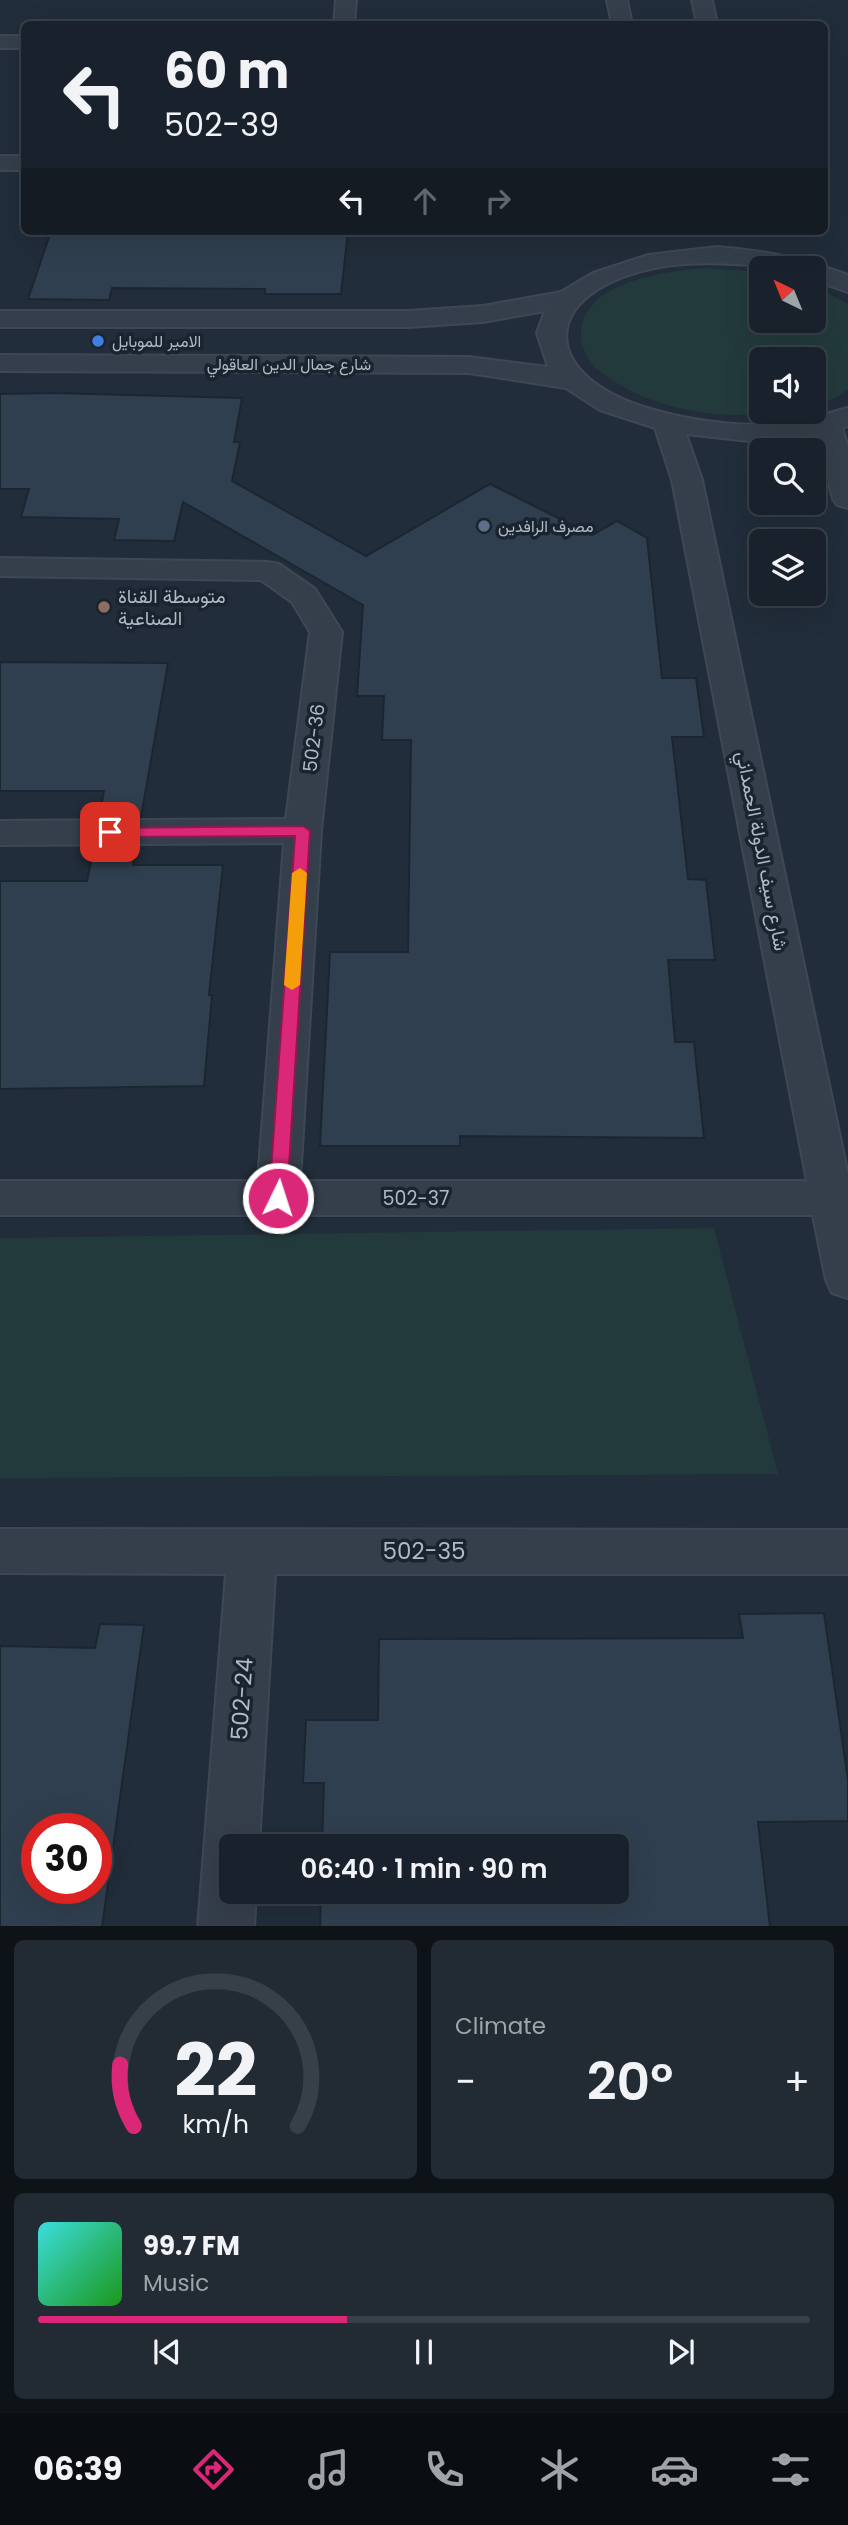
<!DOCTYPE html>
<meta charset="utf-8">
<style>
body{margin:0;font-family:Poppins,Vazirmatn,sans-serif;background:#222a34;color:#f1f3f6;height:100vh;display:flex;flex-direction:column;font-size:26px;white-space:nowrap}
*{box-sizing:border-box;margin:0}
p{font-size:23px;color:#9fa4a9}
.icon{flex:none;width:38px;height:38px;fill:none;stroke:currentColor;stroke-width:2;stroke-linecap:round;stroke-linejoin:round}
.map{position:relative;height:1926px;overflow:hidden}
.drawer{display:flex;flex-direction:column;gap:14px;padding:14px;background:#0e1318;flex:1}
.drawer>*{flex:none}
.hud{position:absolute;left:21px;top:21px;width:807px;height:214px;border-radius:10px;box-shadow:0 7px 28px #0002,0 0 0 2px #373f48;background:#19222c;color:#f1f3f6;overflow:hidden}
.needle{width:46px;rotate:317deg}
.fabs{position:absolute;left:749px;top:256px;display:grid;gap:14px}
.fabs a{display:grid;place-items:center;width:77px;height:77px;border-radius:10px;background:#19222c;box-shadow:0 7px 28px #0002,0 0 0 2px #373f48;font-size:35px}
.speed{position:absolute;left:21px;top:1813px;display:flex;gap:14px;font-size:35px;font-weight:700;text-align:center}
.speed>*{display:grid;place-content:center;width:91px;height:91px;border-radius:50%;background:#19222c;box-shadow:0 7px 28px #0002,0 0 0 2px #373f48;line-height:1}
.speed .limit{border:10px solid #d22;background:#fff;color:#111}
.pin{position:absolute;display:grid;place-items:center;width:60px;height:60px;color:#fff;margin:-30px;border-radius:14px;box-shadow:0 4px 10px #0006}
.me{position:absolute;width:77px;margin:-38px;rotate:4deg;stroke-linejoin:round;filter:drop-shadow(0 0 5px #0008)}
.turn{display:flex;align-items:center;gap:24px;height:147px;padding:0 28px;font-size:32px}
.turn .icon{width:91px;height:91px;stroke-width:2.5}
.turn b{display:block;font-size:49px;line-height:60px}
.lanes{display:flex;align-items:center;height:66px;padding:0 28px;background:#0003;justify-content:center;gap:35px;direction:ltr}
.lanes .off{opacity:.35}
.big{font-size:52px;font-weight:600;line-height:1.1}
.drawer .tile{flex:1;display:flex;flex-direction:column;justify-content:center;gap:10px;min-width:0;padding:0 24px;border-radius:10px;background:#222a34}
.drawer .dial{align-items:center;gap:0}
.dial svg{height:182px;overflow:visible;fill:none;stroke:#373f48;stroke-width:7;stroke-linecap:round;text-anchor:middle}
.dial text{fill:#f1f3f6;stroke:none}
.song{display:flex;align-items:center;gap:21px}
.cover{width:84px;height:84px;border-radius:10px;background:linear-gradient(135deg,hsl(180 70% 55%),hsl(120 70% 35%))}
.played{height:7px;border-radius:4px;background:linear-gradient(90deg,#db2777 40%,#373f48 40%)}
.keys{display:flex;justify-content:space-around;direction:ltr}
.heat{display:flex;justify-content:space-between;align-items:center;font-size:38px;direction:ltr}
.drawer .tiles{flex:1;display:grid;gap:14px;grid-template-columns:1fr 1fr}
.tile:last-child{grid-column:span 2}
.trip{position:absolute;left:219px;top:1834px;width:410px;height:70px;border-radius:10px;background:#19222c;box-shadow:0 7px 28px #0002,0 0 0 2px #373f48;font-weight:600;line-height:70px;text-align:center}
.tabs{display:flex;height:112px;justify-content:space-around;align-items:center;background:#0a0e12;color:#9fa4a9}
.tabs .icon{width:49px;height:49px}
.tabs .selected{color:#db2777}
.tabs b{font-size:32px;color:#f1f3f6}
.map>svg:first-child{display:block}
.green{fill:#233a3c}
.building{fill:#303f4f;stroke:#1c2631;stroke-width:2;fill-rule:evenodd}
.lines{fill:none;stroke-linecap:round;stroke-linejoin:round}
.minor-casing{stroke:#3e4854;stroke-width:4}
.minor{fill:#353f4b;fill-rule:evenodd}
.route{fill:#db2777;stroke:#8e194d;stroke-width:2}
.slow{fill:#f59e0b}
.shop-dot{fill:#3f7fe0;stroke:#1a242f;stroke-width:2.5}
.service-dot{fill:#5c6f8a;stroke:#1a242f;stroke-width:2.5}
.education-dot{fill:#8d6e63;stroke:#1a242f;stroke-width:2.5}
.labels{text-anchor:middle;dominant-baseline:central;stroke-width:7;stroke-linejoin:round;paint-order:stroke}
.far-poi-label{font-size:16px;fill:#b0bac7;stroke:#1a242f;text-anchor:start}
.far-street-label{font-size:16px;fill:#b0bac7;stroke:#1a242f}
.poi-label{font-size:19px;fill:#b0bac7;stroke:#1a242f;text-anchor:start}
.street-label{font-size:19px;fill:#b0bac7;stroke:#1a242f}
.near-street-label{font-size:23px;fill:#b0bac7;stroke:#1a242f}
</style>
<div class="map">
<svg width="848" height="1927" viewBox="0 0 848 1927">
<rect width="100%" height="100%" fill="#212d3a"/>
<!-- green -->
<g class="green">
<path d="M704,268L761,272V320H814V286L848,304V390L829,401L814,405V359H761V411H787C726,422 652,411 602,373C591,366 582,350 581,337C579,282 663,272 704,268Z"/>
<path d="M714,1228L778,1474L0,1478V1238Z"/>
</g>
<!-- building -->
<g class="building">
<path d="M51,231H348L341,294H265V289L112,288L109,300L28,299Z"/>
<path d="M53,393L242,398L234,442H240L232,481L366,556L490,484L592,535L617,521L647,538L662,678H696L704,737H672L688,879L706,880L715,960H668L675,1042H694L704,1138L460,1136V1146H320L330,952H408L411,740H382L384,696H357L363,605L183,502L174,541L114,540L119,519L21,517L29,489H0V394Z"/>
<path d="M0,662L168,663L141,817L99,818L104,791H0Z"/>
<path d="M94,847H136L133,865H223L209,995H212L204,1086L0,1089V881H87Z"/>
<path d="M824,1613L848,1780V1821L758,1822L770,1927H320L321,1892H616V1846H322L324,1783H303L306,1720H378L379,1639L743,1638L739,1614Z"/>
<path d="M100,1624L144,1625L102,1927H0V1646L95,1648ZM37,1829H96V1888H37Z"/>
</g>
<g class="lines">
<defs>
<g id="minor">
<path d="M336,0H356L354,24H334Z"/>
<path d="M607,0H627L632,24H612Z"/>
<path d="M692,0H712L717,24H697Z"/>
<rect x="0" y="36" width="24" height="12"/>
<rect x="0" y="156" width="24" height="14"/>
<path d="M717,247C763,250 805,259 848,275V292L814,280V268C762,268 711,258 660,267C537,290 535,377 654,410C700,423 755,429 802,421C818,418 832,411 848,408V426L842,428L848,447V508L837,505L833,499L816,435L749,441L686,434L702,480L848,1175V1298L832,1293L826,1280L813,1215H0V1181H258L284,843L0,845V821L286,819L310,632L292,602L261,580L0,576V558L268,562L279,564L315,589L342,632L321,831L300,1181H807L672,480L655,428L600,410L566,388L469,373L0,371V355L469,357L548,367L537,333L545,311L483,322L409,327H0V311H409L483,306L561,292L593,273L648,255Z"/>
<path d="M0,1529L848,1530V1574H275L259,1846H231V1892H256L254,1927H198L226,1574L0,1573Z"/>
</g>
</defs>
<!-- minor casing -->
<use href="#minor" class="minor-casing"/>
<!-- minor -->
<use href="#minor" class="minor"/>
</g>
<!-- route -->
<path class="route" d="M303,826L310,831L287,1198L278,1205L269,1198L295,836L110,837L103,832L110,828Z"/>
<!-- slow -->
<path class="slow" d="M300,868L307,873L300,985L292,990L284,985L292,873Z"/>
<!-- markers -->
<circle class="shop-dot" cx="98" cy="341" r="7"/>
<circle class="service-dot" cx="484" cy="526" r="7"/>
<circle class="education-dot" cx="104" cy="607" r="7"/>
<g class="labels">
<!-- far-poi labels -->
<g class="far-poi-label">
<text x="112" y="341">الامير للموبايل</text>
<text x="498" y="526">مصرف الرافدين</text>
</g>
<!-- far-street labels -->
<g class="far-street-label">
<text x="289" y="364">شارع جمال الدين العاقولي</text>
</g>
<!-- poi labels -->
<g class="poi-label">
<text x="118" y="596">متوسطة القناة<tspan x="118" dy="22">الصناعية</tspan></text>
</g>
<!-- street labels -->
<g class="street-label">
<text transform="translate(314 738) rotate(-83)">502-36</text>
<text transform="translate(762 851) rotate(79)">شارع سيف الدولة الحمداني</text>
<text x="416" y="1198">502-37</text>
</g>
<!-- near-street labels -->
<g class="near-street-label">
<text x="424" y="1551">502-35</text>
<text transform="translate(242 1699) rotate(-86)">502-24</text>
</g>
</g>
</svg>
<div class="fabs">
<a><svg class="needle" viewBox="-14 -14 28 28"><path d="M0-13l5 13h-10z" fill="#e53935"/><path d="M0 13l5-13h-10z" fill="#9fa4a9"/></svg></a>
<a><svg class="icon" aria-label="sound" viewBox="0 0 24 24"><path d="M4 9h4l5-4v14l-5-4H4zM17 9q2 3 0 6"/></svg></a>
<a><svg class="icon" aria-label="search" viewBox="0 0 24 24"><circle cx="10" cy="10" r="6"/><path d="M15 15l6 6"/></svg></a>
<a><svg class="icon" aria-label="layers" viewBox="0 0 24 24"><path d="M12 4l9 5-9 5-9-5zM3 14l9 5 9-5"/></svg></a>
</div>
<div class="speed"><div class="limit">30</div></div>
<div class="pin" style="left:110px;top:832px;background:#d93025"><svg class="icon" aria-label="arrive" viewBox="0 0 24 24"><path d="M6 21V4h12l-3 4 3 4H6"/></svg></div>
<svg class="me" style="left:278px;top:1198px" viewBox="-20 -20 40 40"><circle r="17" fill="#db2777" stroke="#fff" stroke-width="3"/><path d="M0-11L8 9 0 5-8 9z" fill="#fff"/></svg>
<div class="trip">06:40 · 1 min · 90 m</div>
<div class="hud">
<div class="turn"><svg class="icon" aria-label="left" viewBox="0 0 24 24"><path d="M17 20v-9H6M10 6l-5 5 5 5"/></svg><div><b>60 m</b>502-39</div></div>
<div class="lanes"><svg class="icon" aria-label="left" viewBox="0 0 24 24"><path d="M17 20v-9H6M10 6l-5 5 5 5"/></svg><svg class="icon off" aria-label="ahead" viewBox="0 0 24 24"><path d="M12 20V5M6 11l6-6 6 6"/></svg><svg class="icon off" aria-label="right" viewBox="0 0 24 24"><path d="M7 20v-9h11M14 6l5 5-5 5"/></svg></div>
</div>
</div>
<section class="drawer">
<div class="tiles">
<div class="tile dial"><svg viewBox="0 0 100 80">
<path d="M14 69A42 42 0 1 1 86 69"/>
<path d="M14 69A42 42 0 0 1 8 42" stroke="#db2777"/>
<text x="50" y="56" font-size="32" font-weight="700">22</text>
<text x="50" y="72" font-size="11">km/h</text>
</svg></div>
<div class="tile"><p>Climate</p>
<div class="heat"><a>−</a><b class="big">20°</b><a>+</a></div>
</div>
<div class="tile">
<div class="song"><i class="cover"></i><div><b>99.7 FM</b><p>Music</p></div></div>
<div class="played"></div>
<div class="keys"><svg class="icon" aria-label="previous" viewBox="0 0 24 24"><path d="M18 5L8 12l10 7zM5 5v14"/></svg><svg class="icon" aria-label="pause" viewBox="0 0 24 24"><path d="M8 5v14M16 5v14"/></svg><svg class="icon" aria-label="next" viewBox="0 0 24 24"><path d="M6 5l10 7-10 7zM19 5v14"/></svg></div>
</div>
</div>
</section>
<nav class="tabs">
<b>06:39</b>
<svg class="icon selected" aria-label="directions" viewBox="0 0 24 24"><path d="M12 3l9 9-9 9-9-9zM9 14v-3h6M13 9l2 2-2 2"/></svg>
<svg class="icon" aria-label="music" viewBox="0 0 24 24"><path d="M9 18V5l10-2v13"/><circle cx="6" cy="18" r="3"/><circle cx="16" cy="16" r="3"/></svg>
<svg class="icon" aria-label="phone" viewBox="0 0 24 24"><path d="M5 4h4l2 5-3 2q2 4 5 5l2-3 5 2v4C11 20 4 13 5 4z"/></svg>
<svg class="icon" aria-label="climate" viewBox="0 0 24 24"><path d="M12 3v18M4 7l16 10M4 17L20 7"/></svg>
<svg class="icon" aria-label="car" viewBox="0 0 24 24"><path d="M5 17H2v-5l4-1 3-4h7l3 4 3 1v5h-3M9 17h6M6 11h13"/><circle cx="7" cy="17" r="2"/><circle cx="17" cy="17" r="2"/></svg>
<svg class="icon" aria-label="filters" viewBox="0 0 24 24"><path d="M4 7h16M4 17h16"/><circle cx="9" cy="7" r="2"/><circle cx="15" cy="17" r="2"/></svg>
</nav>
